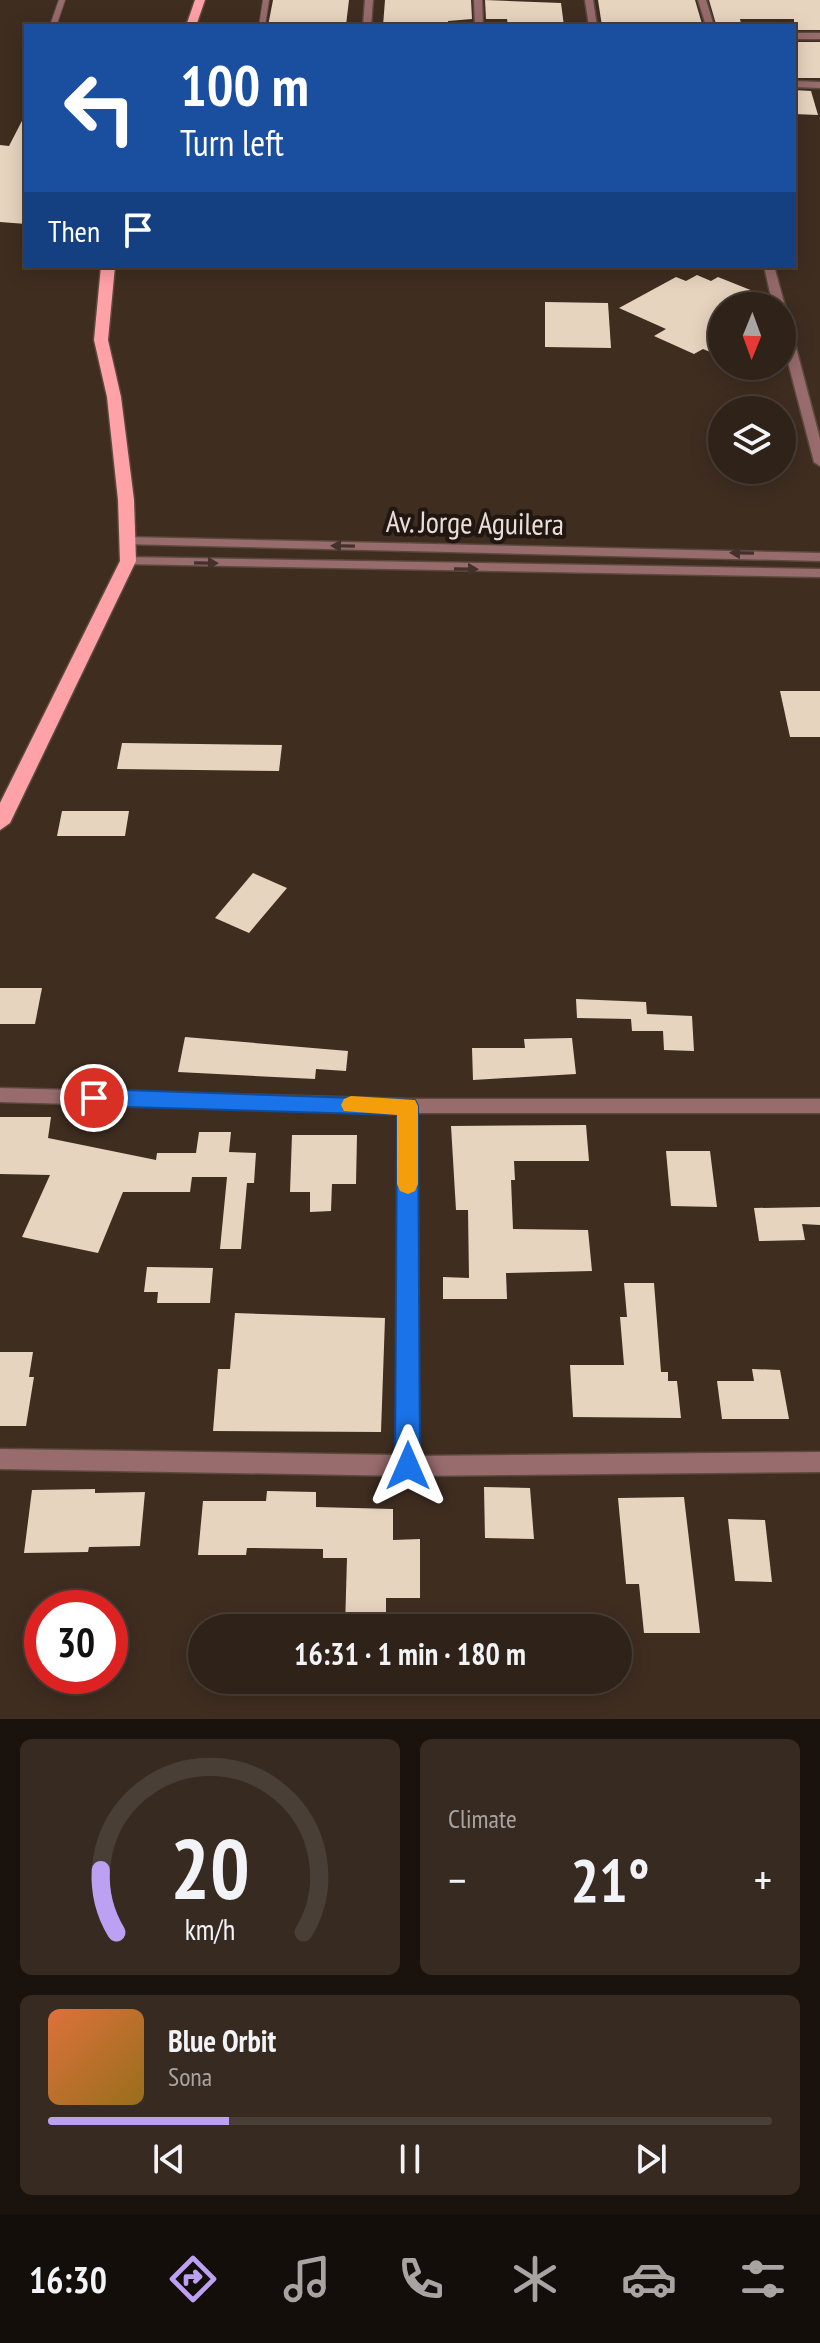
<!DOCTYPE html>
<meta charset="utf-8">
<style>
body{margin:0;font-family:"PT Sans Narrow",sans-serif;background:#372a21;color:#f1f3f6;height:100vh;display:flex;flex-direction:column;font-size:30px;white-space:nowrap}
*{box-sizing:border-box;margin:0}
p{font-size:26px;color:#a7a4a2}
.icon{flex:none;width:44px;height:44px;fill:none;stroke:currentColor;stroke-width:2;stroke-linecap:round;stroke-linejoin:round}
.map{position:relative;height:1719px;overflow:hidden}
.panel{display:flex;flex-direction:column;gap:20px;padding:20px;background:#1a130d;flex:1}
.panel>*{flex:none}
.hud{position:absolute;left:24px;top:24px;width:772px;height:244px;border-radius:0px;box-shadow:0 4px 20px #0003,0 0 0 2px #4a3f37;background:#1a4fa0;color:#fff;overflow:hidden}
.needle{width:52px;rotate:181deg}
.controls{position:absolute;left:708px;top:292px;display:grid;gap:16px}
.controls a{display:grid;place-items:center;width:88px;height:88px;border-radius:50%;background:#2f2218;box-shadow:0 4px 20px #0003,0 0 0 2px #4a3f37;font-size:40px}
.speed{position:absolute;left:24px;top:1590px;display:flex;gap:16px;font-size:40px;font-weight:700;text-align:center}
.speed>*{display:grid;place-content:center;width:104px;height:104px;border-radius:50%;background:#2f2218;box-shadow:0 4px 20px #0003,0 0 0 2px #4a3f37;line-height:1}
.speed .limit{border:12px solid #d22;background:#fff;color:#111}
.pin{position:absolute;display:grid;place-items:center;width:68px;height:68px;color:#fff;margin:-34px;border:4px solid #fff;border-radius:50%;box-shadow:0 2px 8px #0007}
.me{position:absolute;width:88px;margin:-44px;rotate:0deg;stroke-linejoin:round;filter:drop-shadow(0 0 6px #0008)}
.turn{display:flex;align-items:center;gap:28px;height:168px;padding:0 24px;font-size:36px}
.turn .icon{width:104px;height:104px;stroke-width:2.5}
.turn b{display:block;font-size:56px;line-height:68px}
.then{display:flex;align-items:center;height:76px;padding:0 24px;background:#0003;gap:16px;font-size:30px}
.big{font-size:60px;font-weight:700;line-height:1.1}
.panel .tile{flex:1;display:flex;flex-direction:column;justify-content:center;gap:12px;min-width:0;padding:0 28px;border-radius:12px;background:#372a21}
.panel .dial{align-items:center;gap:0}
.dial svg{height:208px;overflow:visible;fill:none;stroke:#4a3f37;stroke-width:7;stroke-linecap:round;text-anchor:middle}
.dial text{fill:#f1f3f6;stroke:none}
.song{display:flex;align-items:center;gap:24px}
.cover{width:96px;height:96px;border-radius:12px;background:linear-gradient(135deg,hsl(20 70% 55%),hsl(40 70% 35%))}
.played{height:8px;border-radius:4px;background:linear-gradient(90deg,#bca0f2 25%,#4a3f37 25%)}
.keys{display:flex;justify-content:space-around;direction:ltr}
.heat{display:flex;justify-content:space-between;align-items:center;font-size:44px;direction:ltr}
.panel .tiles{flex:1;display:grid;gap:20px;grid-template-columns:1fr 1fr}
.tile:last-child{grid-column:span 2}
.trip{position:absolute;left:188px;top:1614px;width:444px;height:80px;border-radius:40px;background:#2f2218;box-shadow:0 4px 20px #0003,0 0 0 2px #4a3f37;font-weight:700;line-height:80px;text-align:center}
.tabs{display:flex;height:128px;justify-content:space-around;align-items:center;background:#130e0a;color:#a7a4a2}
.tabs .icon{width:56px;height:56px}
.tabs .on{color:#bca0f2}
.tabs b{font-size:36px;color:#f1f3f6}
.map>svg:first-child{display:block}
.building{fill:#e7d4bf}
.lines{fill:none;stroke-linecap:round;stroke-linejoin:round}
.service-casing{stroke:#5b493d;stroke-width:8}
.minor-casing{stroke:#5b493d;stroke-width:3}
.tertiary-casing{stroke:#5b493d;stroke-width:3}
.primary-casing{stroke:#5b493d;stroke-width:3}
.service{stroke:#986b6d;stroke-width:6}
.minor{fill:#986b6d;fill-rule:evenodd}
.tertiary{fill:#986b6d;fill-rule:evenodd}
.primary{fill:#fea2a8;fill-rule:evenodd}
.oneway{fill:#44302d}
.route{fill:#1a73e8;stroke:#114b97;stroke-width:2}
.slow{fill:#f59e0b}
.labels{text-anchor:middle;dominant-baseline:central;stroke-width:8;stroke-linejoin:round;paint-order:stroke}
.street-label{font-size:30px;fill:#ebded6;stroke:#201712}
</style>
<div class="map">
<svg width="820" height="1719" viewBox="0 0 820 1719">
<rect width="100%" height="100%" fill="#3f2d20"/>
<!-- building -->
<g class="building">
<path d="M273,0H349L346,25L268,26Z"/>
<path d="M385,0H471L472,19L448,21V26H383Z"/>
<path d="M485,0L561,3L564,26H508L507,19H486Z"/>
<path d="M598,0H695L702,24L602,26Z"/>
<path d="M709,0H820V30H794V19H740L741,24H716Z"/>
<rect x="794" y="42" width="26" height="36"/>
<path d="M794,90L811,91L818,115L794,114Z"/>
<path d="M26,113V224L0,222V145L9,146Z"/>
<path d="M697,275L711,281L718,277L753,291L722,306V357L703,349L694,354L654,336L666,329L619,308L676,277L686,281Z"/>
<path d="M545,302L608,303L611,348L545,347Z"/>
<path d="M780,691H820V737H790Z"/>
<path d="M122,743L282,745L279,771L117,769Z"/>
<path d="M62,811H129L125,836H57Z"/>
<path d="M253,873L287,888L249,933L215,918Z"/>
<path d="M0,988H42L35,1024H0Z"/>
<path d="M576,999L646,1002L647,1014L692,1016L694,1051L664,1050L663,1031H632L631,1019L577,1018Z"/>
<path d="M185,1037L348,1051L346,1071L316,1069L315,1079L178,1072Z"/>
<path d="M572,1038L576,1074L473,1080L472,1048H525L524,1039Z"/>
<path d="M0,1117H51L48,1138L156,1160L157,1153H196L199,1132H231L229,1152L256,1153L254,1183H247L241,1249H220L227,1177H192L190,1192H123L98,1253L22,1237L50,1175L0,1174Z"/>
<path d="M586,1125L589,1161H514L515,1180H511L513,1229L588,1230L592,1271L506,1273L507,1299H443V1277L469,1278L468,1210H456L451,1126Z"/>
<path d="M292,1135H357L356,1184H332L331,1211L310,1212V1192H290Z"/>
<path d="M666,1151H710L717,1207L671,1206Z"/>
<path d="M820,1207V1225L802,1224L805,1240L759,1241L754,1208Z"/>
<path d="M147,1267L213,1268L210,1303H157L158,1292H144Z"/>
<path d="M624,1283H654L661,1372H668V1381H677L681,1418L573,1417L570,1365H624L620,1317H627Z"/>
<path d="M235,1313L385,1318L381,1432L213,1431L218,1369H230Z"/>
<path d="M0,1352H33L29,1377H34L26,1426H0Z"/>
<path d="M752,1369L780,1370L789,1419H722L717,1381H754Z"/>
<path d="M484,1487L530,1488L534,1539L485,1538Z"/>
<path d="M95,1489V1493L145,1492L140,1546L89,1547L88,1552L24,1553L32,1490Z"/>
<path d="M267,1491L316,1492V1507L393,1509V1540L420,1539V1598H386V1627H345L347,1558H323V1549L247,1548L246,1555H198L203,1501H266Z"/>
<path d="M684,1497L700,1633H644L639,1584H626L618,1498Z"/>
<path d="M728,1519L765,1520L772,1582L735,1581Z"/>
</g>
<g class="lines">
<defs>
<g id="service">
<path d="M53,26L62,0"/>
<path d="M262,26L266,0"/>
</g>
<g id="minor">
<path d="M365,0H373L371,26H363Z"/>
<path d="M474,0H482L483,26H475Z"/>
<path d="M585,0H593L597,26H589Z"/>
<rect x="794" y="33" width="26" height="6"/>
<path d="M794,81L820,82V88L794,87Z"/>
<path d="M0,1088L408,1099H820V1113H417L419,1456L820,1452V1472L408,1476L0,1469V1449L397,1455L399,1113L0,1102Z"/>
</g>
<g id="tertiary">
<path d="M698,0H706L714,26H706Z"/>
<path d="M764,266H774L785,306L783,308L782,306H773Z"/>
<path d="M782,314L788,317L820,439V466L814,462L782,339Z"/>
<path d="M128,537L820,553V561L123,544V538Z"/>
<path d="M128,557L820,569V577L123,564L121,561Z"/>
</g>
<g id="primary">
<path d="M195,0H205L196,26H186Z"/>
<path d="M101,266H115L108,340L121,397L134,500L136,561L10,823L0,830V803L120,561L118,500L107,397L94,340Z"/>
</g>
</defs>
<!-- service casing -->
<use href="#service" class="service-casing"/>
<!-- minor casing -->
<use href="#minor" class="minor-casing"/>
<!-- tertiary casing -->
<use href="#tertiary" class="tertiary-casing"/>
<!-- primary casing -->
<use href="#primary" class="primary-casing"/>
<!-- service -->
<use href="#service" class="service"/>
<!-- minor -->
<use href="#minor" class="minor"/>
<!-- tertiary -->
<use href="#tertiary" class="tertiary"/>
<!-- primary -->
<use href="#primary" class="primary"/>
</g>
<!-- one-way arrows -->
<defs><path id="oneway-solid" d="M-6-.8H1V-3.2L6.5 0L1 3.2V.8H-6Z" transform="scale(2)"/></defs>
<g class="oneway">
<use href="#oneway-solid" transform="translate(343 546) rotate(-179)"/>
<use href="#oneway-solid" transform="translate(742 553) rotate(-179)"/>
<use href="#oneway-solid" transform="translate(206 563) rotate(1)"/>
<use href="#oneway-solid" transform="translate(466 569) rotate(1)"/>
</g>
<!-- route -->
<path class="route" d="M94,1089L415,1100L418,1106L420,1466L416,1474L408,1477L399,1474L395,1466L397,1115L94,1106L87,1104L84,1098L87,1092Z"/>
<!-- slow -->
<path class="slow" d="M351,1096L415,1100L418,1106V1184L415,1191L408,1194L400,1191L397,1184V1115L344,1111L341,1105L344,1099Z"/>
<g class="labels">
<!-- street labels -->
<g class="street-label">
<text transform="translate(475 522) rotate(1)">Av. Jorge Aguilera</text>
</g>
</g>
</svg>
<div class="controls">
<a><svg class="needle" viewBox="-14 -14 28 28"><path d="M0-13l5 13h-10z" fill="#e53935"/><path d="M0 13l5-13h-10z" fill="#a7a4a2"/></svg></a>
<a><svg class="icon" aria-label="layers" viewBox="0 0 24 24"><path d="M12 4l9 5-9 5-9-5zM3 14l9 5 9-5"/></svg></a>
</div>
<div class="speed"><div class="limit">30</div></div>
<div class="pin" style="left:94px;top:1098px;background:#d93025"><svg class="icon" aria-label="arrive" viewBox="0 0 24 24"><path d="M6 21V4h12l-3 4 3 4H6"/></svg></div>
<svg class="me" style="left:408px;top:1466px" viewBox="-20 -20 40 40"><path d="M0-17L14 15 0 8-14 15z" fill="#1a73e8" stroke="#fff" stroke-width="4"/></svg>
<div class="trip">16:31 · 1 min · 180 m</div>
<div class="hud">
<div class="turn"><svg class="icon" aria-label="left" viewBox="0 0 24 24"><path d="M17 20v-9H6M10 6l-5 5 5 5"/></svg><div><b>100 m</b>Turn left</div></div>
<div class="then">Then<svg class="icon" aria-label="arrive" viewBox="0 0 24 24"><path d="M6 21V4h12l-3 4 3 4H6"/></svg></div>
</div>
</div>
<section class="panel">
<div class="tiles">
<div class="tile dial"><svg viewBox="0 0 100 80">
<path d="M14 69A42 42 0 1 1 86 69"/>
<path d="M14 69A42 42 0 0 1 8 45" stroke="#bca0f2"/>
<text x="50" y="56" font-size="32" font-weight="700">20</text>
<text x="50" y="72" font-size="11">km/h</text>
</svg></div>
<div class="tile"><p>Climate</p>
<div class="heat"><a>−</a><b class="big">21°</b><a>+</a></div>
</div>
<div class="tile">
<div class="song"><i class="cover"></i><div><b>Blue Orbit</b><p>Sona</p></div></div>
<div class="played"></div>
<div class="keys"><svg class="icon" aria-label="previous" viewBox="0 0 24 24"><path d="M18 5L8 12l10 7zM5 5v14"/></svg><svg class="icon" aria-label="pause" viewBox="0 0 24 24"><path d="M8 5v14M16 5v14"/></svg><svg class="icon" aria-label="next" viewBox="0 0 24 24"><path d="M6 5l10 7-10 7zM19 5v14"/></svg></div>
</div>
</div>
</section>
<nav class="tabs">
<b>16:30</b>
<svg class="icon on" aria-label="directions" viewBox="0 0 24 24"><path d="M12 3l9 9-9 9-9-9zM9 14v-3h6M13 9l2 2-2 2"/></svg>
<svg class="icon" aria-label="music" viewBox="0 0 24 24"><path d="M9 18V5l10-2v13"/><circle cx="6" cy="18" r="3"/><circle cx="16" cy="16" r="3"/></svg>
<svg class="icon" aria-label="phone" viewBox="0 0 24 24"><path d="M5 4h4l2 5-3 2q2 4 5 5l2-3 5 2v4C11 20 4 13 5 4z"/></svg>
<svg class="icon" aria-label="climate" viewBox="0 0 24 24"><path d="M12 3v18M4 7l16 10M4 17L20 7"/></svg>
<svg class="icon" aria-label="car" viewBox="0 0 24 24"><path d="M5 17H2v-5l4-1 3-4h7l3 4 3 1v5h-3M9 17h6M6 11h13"/><circle cx="7" cy="17" r="2"/><circle cx="17" cy="17" r="2"/></svg>
<svg class="icon" aria-label="filters" viewBox="0 0 24 24"><path d="M4 7h16M4 17h16"/><circle cx="9" cy="7" r="2"/><circle cx="15" cy="17" r="2"/></svg>
</nav>
